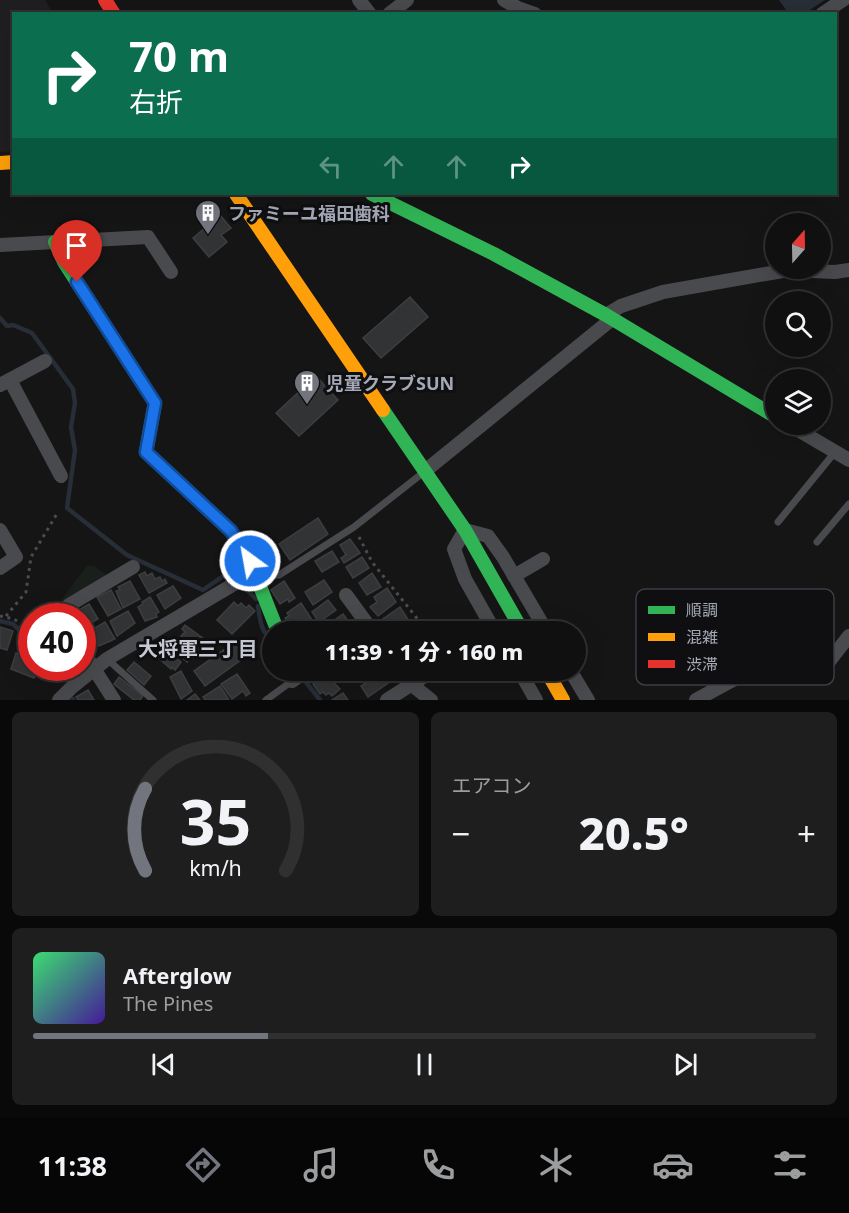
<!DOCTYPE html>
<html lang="ja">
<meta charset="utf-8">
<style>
body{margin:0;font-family:"Noto Sans","Noto Sans JP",sans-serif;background:#1e1e1e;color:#f1f3f6;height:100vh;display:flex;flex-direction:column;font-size:22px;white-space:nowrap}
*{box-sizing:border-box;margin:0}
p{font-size:20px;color:#9c9d9f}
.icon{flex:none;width:33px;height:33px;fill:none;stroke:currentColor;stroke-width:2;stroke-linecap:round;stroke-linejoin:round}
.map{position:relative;height:700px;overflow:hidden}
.side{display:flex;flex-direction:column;gap:12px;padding:12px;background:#090909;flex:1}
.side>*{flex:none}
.banner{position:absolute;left:12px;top:12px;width:825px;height:183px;border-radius:0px;box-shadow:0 6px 24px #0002,0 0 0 2px #303030;background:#0b6e4f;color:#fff;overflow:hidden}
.needle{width:39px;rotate:20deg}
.fabs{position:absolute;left:765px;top:213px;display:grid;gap:12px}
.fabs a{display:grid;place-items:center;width:66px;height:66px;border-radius:50%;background:#101010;box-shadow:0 6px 24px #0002,0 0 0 2px #303030;font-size:30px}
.speed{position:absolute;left:18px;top:603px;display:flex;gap:12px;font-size:30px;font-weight:700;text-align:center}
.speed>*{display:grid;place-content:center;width:78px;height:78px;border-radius:50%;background:#101010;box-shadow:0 6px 24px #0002,0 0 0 2px #303030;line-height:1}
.speed .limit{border:9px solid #d22;background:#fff;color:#111}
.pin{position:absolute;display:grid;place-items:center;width:51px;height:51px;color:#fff;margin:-62px -26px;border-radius:50% 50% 50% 0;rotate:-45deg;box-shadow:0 0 6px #0007}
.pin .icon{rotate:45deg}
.me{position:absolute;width:66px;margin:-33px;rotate:328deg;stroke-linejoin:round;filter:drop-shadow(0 0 4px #0008)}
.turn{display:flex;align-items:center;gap:21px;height:126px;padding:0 18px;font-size:27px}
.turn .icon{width:78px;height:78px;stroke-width:2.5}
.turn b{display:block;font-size:42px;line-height:51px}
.lanes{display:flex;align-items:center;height:57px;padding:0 18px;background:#0003;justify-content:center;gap:30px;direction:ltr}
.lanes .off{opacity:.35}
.big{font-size:45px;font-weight:800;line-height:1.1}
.side .tile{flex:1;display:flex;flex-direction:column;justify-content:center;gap:9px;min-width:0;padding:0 21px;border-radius:9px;background:#1e1e1e}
.side .dial{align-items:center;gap:0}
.dial svg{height:156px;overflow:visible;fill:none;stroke:#303030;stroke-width:7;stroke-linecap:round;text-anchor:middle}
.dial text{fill:#f1f3f6;stroke:none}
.song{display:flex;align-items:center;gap:18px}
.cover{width:72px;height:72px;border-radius:9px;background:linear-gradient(135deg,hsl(140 70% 55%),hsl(260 70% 35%))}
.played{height:6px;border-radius:3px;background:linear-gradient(90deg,#73757e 30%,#303030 30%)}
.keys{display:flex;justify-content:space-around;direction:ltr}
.heat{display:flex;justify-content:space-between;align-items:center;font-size:33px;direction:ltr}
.side .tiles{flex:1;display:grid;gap:12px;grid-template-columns:1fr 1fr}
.tile:last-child{grid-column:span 2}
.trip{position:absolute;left:262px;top:621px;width:324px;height:60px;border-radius:30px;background:#101010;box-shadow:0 6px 24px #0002,0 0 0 2px #303030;font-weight:800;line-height:60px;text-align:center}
.menu{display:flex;height:96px;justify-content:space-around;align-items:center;background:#060606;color:#9c9d9f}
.menu .icon{width:42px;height:42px}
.menu .on{color:#73757e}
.menu b{font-size:27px;color:#f1f3f6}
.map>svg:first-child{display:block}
.built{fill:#1f1f22}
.green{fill:#191f1a}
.water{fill:#272e37}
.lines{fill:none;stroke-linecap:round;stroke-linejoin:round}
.stream{stroke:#272e37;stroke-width:4.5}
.building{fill:#323335;stroke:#3d3e41;stroke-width:1.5}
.path{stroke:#4b4b50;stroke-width:3;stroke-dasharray:3 4.5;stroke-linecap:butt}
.lane{stroke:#494a4e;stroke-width:7}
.street{stroke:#494a4e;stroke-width:14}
.fast{stroke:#30b455;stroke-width:14}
.slow{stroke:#ff9f0a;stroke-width:14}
.jam{stroke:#e5322d;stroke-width:14}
.route-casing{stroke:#114b97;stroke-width:15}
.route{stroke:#1a73e8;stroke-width:10}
.labels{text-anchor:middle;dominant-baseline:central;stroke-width:6;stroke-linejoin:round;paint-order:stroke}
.poi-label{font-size:18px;font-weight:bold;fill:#a5a9b7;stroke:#0f0f11;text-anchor:start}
.neighbourhood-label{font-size:20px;font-weight:bold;fill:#c6c8d3;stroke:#0f0f11}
.key{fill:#0f0f11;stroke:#3c3d43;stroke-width:1.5}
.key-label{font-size:16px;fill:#a5a9b7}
</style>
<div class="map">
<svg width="849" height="700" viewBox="0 0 849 700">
<rect width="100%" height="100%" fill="#151515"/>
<!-- built -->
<path class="built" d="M0,0H45L53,13L14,14L13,151L0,152Z"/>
<!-- green -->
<path class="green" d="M87,566H94L107,575L59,603Z"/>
<!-- water -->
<path class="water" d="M779,0H825L805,13L789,14Z"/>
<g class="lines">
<!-- stream -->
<g class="stream">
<path d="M0,318L7,326L13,325L32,333L73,389L75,403L71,427L75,450L67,508L127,555L203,590L229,572L256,599"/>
<path d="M258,606C260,621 261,632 273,641"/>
<path d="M0,621L13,624L32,642"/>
<path d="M53,668L61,680"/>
<path d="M301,676L320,700"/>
<path d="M72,700L73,699"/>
</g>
</g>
<!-- building -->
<g class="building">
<path d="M220,215L231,228L221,235L227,242L209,257L193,238Z"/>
<path d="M410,297L428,317L381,358L363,338Z"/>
<path d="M316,376L338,400L299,436L276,413Z"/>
<path d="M318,518L328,534L290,560L279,544Z"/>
<path d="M350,539L360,553L344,563L341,558L346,555L340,545Z"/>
<path d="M332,551L339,562L322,572L315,561Z"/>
<path d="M362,557L369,568L353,578L346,567Z"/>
<path d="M145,572L147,576L152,573L155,579L160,577L162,581L165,579L167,583L149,593L139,575Z"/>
<path d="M372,573L381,587L367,595L359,583Z"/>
<path d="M324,580L332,592L313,605L305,592Z"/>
<path d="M130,581L140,599L123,608L116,591L120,590L118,587Z"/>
<path d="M284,581L295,598L289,602L288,599L280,604L271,590Z"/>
<path d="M173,586L181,598L165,609L157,595Z"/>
<path d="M387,588L396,602L378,616L370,607L377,602L374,597Z"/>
<path d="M111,590L121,609L108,616L97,597Z"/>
<path d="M150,597L159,612L156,614L157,617L145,621L138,607L143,604L142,602Z"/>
<path d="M328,600L336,610L319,622L312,612Z"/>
<path d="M234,602L238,606L241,603L246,608L249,605L255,611L232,634L217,620Z"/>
<path d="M301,603L316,626L308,632H296L285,618L289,616L287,613Z"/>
<path d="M89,604L98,619L82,628V616L75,615L78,613L77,611Z"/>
<path d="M400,607L409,621L394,632H386L382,626L386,623L383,619Z"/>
<path d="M128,611L135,623L117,636L110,621Z"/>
<path d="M343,614L351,625L350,628L344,632H327L329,629L326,626Z"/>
<path d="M105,622L115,639L99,646L95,639L90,642L85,634Z"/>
<path d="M412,624L417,632H401Z"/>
<path d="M185,625L208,642L200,652L181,636L185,632L182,629Z"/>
<path d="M0,627L13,631L7,650L0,648Z"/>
<path d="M239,639L249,654L205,686L194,671Z"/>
<path d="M177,640L195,653L187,662L169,646Z"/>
<path d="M162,648L165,651L166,649L181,662L175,670L172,667L171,669L156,656Z"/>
<path d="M16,653L32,658V668H38L34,678L11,669Z"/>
<path d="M134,662L151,676L144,685L127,670Z"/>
<path d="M62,668H73L75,671L67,676Z"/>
<path d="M360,670H377L365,678Z"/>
<path d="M181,671L192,691L181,699L170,677Z"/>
<path d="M322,671L340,689L332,696L329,693L326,695L323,692L320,694L313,684L317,680L314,677Z"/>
<path d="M384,671L391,681L368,697L361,686Z"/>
<path d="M237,674L250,693L246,696L243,691L232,699L221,684Z"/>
<path d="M119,677L143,696L140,700H134L114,684Z"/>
<path d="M220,686L229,700H205L203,697Z"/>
<path d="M88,690L94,700H78L76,697Z"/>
<path d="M343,693L348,700H332Z"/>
<path d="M195,694L200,700H187Z"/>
</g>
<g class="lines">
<!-- path -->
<g class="path">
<path d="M359,537L372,562L428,632"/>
<path d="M0,616L14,619L32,632"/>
<path d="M6,616L26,592L31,557L58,512"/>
<path d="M59,668L65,676"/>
</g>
<!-- lane -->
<g class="lane">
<path d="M778,522L835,452"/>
<path d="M817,542L849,504"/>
<path d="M258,576L279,575L354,527L424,472"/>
<path d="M107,659L153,700"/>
<path d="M266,700L292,681"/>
</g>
<!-- street -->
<g class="street">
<path d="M359,0L370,14"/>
<path d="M504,0L518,8L535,14"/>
<path d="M389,14L407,0"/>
<path d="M822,14L843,0"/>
<path d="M0,245L148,237L171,272"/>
<path d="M606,315L621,306L663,292L788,270L835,272L849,270"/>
<path d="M10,380L61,476"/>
<path d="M0,385L45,361"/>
<path d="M788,424L849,460"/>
<path d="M425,471L612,319"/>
<path d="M0,530L16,557L0,568"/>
<path d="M514,576L543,559"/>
<path d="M346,595L373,632"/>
<path d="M65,616L69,605L133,567"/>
<path d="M495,632L465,579L454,549L465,530L488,536L503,557L547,632"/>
<path d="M82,650L114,700"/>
<path d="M401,670L412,685L431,700"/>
<path d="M519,670L536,700"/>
<path d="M570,670L588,700"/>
<path d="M820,673L849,636"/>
<path d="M292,681L307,670"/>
<path d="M59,700L72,687L107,659L241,580"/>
<path d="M387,700L434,670"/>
<path d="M696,700L777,656"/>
</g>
<!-- fast -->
<g class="fast">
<path d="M372,194L494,254L606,315L776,417"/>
<path d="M55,242L64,262L155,403L146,452L231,531L250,561L278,632"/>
<path d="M383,410L465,530L523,632"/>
</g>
<!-- slow -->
<g class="slow">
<path d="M0,163L14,162"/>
<path d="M236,194L383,410"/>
<path d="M546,670L563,700"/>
</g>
<!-- jam -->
<path class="jam" d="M105,0L114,14"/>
</g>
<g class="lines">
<defs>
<path id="route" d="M77,282L155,403L146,452L231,531L250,561"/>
</defs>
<!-- route casing -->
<use href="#route" class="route-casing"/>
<!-- route -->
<use href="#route" class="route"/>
</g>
<!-- icons -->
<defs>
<symbol id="building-pin" viewBox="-11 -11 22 30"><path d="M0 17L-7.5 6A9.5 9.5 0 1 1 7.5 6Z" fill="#73757e" stroke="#0f0f11"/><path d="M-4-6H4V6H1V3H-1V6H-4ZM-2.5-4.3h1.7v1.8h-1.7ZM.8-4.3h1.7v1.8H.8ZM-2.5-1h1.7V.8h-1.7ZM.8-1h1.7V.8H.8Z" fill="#fff"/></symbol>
</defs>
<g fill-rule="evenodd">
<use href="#building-pin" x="193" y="198" width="30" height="40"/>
<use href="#building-pin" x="292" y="368" width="30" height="40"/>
</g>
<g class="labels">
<!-- poi labels -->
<g class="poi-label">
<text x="228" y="213">ファミーユ福田歯科</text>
<text x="326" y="383">児童クラブSUN</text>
</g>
<!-- neighbourhood labels -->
<g class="neighbourhood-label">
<text x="198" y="648">大将軍三丁目</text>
</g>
</g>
<!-- legend -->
<rect x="636" y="589" width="198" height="96" rx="9" class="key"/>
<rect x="648" y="606" width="27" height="8" fill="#30b455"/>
<rect x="648" y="633" width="27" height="8" fill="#ff9f0a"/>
<rect x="648" y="660" width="27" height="8" fill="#e5322d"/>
<g class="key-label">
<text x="686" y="616">順調</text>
<text x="686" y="643">混雑</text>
<text x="686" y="670">渋滞</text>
</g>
</svg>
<div class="fabs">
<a><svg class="needle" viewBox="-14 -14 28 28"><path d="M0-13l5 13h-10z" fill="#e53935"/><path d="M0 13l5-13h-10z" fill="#9c9d9f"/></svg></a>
<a><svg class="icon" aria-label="search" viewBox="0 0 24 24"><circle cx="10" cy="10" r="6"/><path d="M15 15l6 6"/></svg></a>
<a><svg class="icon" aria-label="layers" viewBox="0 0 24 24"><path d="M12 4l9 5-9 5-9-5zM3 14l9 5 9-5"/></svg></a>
</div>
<div class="speed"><div class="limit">40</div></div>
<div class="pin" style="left:77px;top:282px;background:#d93025"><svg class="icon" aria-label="arrive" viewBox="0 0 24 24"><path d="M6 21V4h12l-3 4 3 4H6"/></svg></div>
<svg class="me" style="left:250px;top:561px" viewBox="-20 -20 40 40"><circle r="17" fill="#1a73e8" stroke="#fff" stroke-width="3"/><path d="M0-11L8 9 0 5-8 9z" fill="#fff"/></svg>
<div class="trip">11:39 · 1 分 · 160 m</div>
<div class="banner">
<div class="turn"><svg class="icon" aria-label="right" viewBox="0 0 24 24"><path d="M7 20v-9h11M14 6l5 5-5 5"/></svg><div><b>70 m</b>右折</div></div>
<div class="lanes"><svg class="icon off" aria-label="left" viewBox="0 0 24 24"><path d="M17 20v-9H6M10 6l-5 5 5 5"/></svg><svg class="icon off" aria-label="ahead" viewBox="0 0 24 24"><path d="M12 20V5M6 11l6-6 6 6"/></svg><svg class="icon off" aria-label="ahead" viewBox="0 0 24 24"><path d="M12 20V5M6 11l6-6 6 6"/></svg><svg class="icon" aria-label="right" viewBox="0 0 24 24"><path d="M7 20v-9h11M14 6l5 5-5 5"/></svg></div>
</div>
</div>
<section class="side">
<div class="tiles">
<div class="tile dial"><svg viewBox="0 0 100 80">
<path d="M14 69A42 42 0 1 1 86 69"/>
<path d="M14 69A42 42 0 0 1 14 27" stroke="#73757e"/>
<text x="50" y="56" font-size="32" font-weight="700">35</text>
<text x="50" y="72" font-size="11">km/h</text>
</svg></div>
<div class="tile"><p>エアコン</p>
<div class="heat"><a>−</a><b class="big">20.5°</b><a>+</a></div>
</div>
<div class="tile">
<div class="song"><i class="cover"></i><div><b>Afterglow</b><p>The Pines</p></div></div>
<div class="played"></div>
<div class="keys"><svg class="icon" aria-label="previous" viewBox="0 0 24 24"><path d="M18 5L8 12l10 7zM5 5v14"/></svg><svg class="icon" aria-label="pause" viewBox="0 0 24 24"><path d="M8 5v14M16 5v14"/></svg><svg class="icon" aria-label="next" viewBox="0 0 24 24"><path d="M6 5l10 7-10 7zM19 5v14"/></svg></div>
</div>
</div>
</section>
<nav class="menu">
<b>11:38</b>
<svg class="icon on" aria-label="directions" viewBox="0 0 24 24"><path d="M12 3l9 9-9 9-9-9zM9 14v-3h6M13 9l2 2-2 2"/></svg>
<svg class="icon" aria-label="music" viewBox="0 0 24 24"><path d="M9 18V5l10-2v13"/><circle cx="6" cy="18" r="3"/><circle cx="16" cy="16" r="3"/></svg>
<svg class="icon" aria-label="phone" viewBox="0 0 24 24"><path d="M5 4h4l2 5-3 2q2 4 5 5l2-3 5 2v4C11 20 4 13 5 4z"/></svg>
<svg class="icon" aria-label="climate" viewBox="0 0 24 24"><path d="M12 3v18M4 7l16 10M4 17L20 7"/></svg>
<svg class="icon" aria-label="car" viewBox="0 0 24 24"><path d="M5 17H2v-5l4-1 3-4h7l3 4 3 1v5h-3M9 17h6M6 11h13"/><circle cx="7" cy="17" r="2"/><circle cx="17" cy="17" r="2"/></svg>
<svg class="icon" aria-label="filters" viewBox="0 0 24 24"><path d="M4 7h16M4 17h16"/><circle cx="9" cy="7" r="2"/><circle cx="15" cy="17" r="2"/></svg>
</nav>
